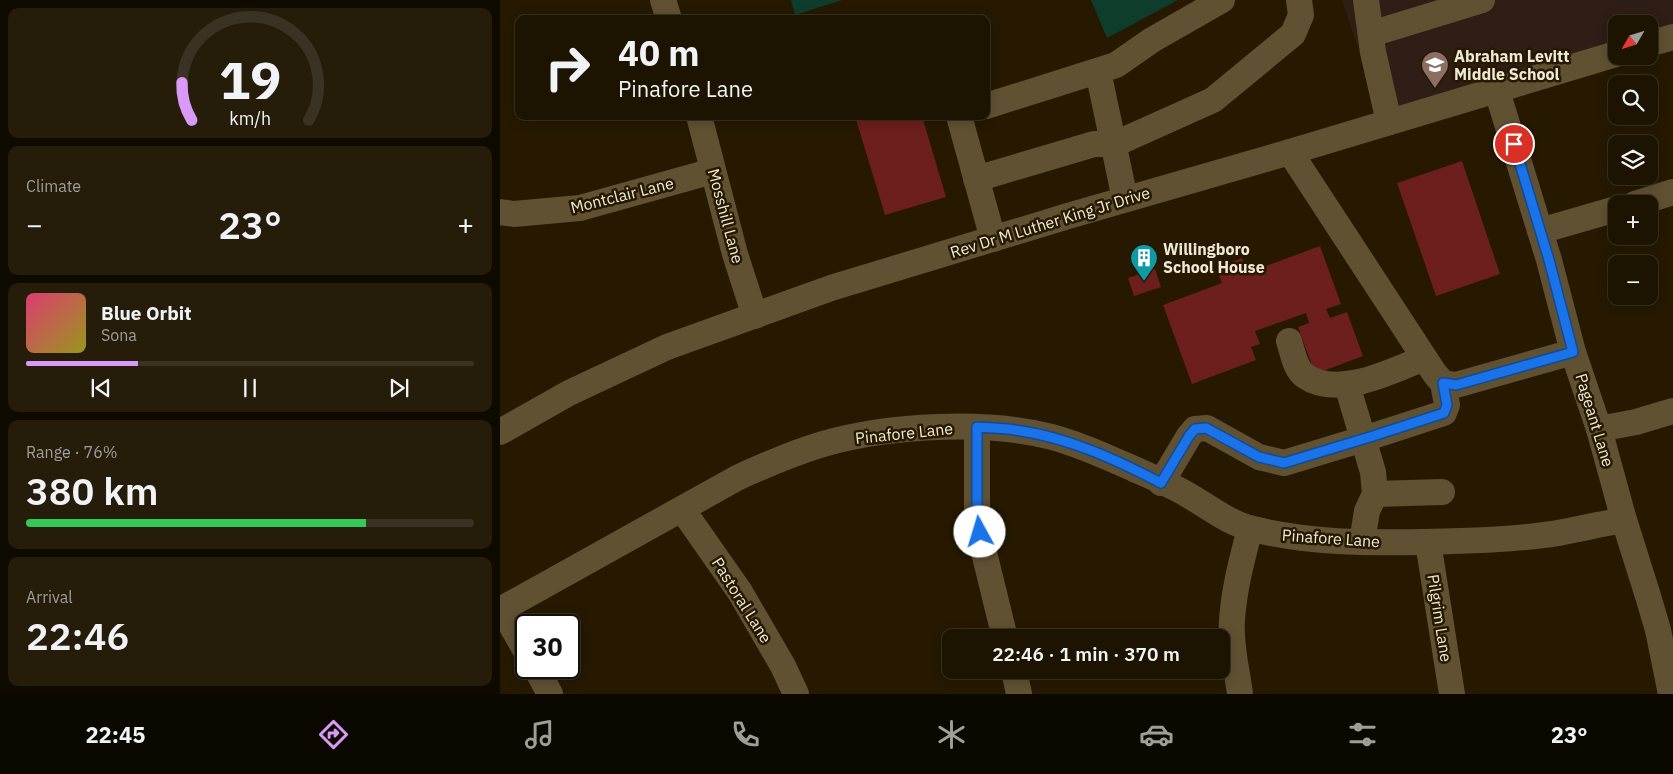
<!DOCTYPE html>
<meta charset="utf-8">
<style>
body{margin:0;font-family:"IBM Plex Sans",sans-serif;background:#251c0a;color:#f1f3f6;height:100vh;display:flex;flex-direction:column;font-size:19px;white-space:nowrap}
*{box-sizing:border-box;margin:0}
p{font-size:16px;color:#a09e99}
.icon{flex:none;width:28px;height:28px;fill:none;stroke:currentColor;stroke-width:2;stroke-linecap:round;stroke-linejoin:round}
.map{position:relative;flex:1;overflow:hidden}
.details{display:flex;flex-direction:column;gap:8px;padding:8px;background:#0f0a00;width:500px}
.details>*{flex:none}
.hud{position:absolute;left:15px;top:15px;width:475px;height:105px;border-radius:10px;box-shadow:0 2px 12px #0003,0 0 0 1px #3a3222;background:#1c1300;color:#f1f3f6;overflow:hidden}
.needle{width:32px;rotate:231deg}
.tools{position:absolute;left:1108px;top:15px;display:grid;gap:10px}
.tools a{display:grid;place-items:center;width:50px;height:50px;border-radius:10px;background:#1c1300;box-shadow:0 2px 12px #0003,0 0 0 1px #3a3222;font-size:25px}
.speed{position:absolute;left:15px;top:614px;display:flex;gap:10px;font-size:25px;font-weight:700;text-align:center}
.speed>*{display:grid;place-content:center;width:65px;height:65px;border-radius:50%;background:#1c1300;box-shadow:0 2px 12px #0003,0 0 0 1px #3a3222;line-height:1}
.speed .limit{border:2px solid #111;border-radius:8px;background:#fff;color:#111}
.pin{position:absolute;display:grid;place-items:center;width:42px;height:42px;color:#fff;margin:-21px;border:2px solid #fff;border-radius:50%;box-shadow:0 1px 5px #0007}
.me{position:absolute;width:55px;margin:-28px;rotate:354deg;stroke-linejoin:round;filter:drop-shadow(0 0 4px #0008)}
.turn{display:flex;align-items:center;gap:18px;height:105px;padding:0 20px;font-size:22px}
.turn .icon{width:65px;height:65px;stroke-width:2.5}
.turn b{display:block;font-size:35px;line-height:42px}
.big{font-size:38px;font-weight:600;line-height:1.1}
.details .tile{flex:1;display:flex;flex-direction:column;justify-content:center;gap:8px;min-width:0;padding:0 18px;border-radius:10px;background:#251c0a}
.details .dial{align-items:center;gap:0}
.dial svg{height:130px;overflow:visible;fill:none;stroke:#3a3222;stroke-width:7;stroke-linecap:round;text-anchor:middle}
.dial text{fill:#f1f3f6;stroke:none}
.song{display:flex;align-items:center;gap:15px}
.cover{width:60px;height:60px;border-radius:8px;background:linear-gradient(135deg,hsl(340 70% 55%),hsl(60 70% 35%))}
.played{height:5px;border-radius:2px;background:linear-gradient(90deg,#d99af7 25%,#3a3222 25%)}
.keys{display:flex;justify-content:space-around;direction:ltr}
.heat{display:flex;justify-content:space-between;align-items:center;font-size:28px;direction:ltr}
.charge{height:8px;border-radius:4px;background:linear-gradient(90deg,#34c759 76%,#3a3222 0)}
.trip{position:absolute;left:442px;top:629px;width:288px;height:50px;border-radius:10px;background:#1c1300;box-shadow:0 2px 12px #0003,0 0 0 1px #3a3222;font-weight:600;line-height:50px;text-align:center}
.tabs{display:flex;height:80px;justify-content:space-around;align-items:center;background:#0b0800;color:#a09e99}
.tabs .icon{width:35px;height:35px}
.tabs .current{color:#d99af7}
.tabs b{font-size:22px;color:#f1f3f6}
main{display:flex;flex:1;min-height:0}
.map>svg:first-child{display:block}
.education{fill:#2e1e15}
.green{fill:#0f3d2c}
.building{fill:#6c1f1c}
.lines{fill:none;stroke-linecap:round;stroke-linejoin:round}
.minor{stroke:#605132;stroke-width:26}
.route-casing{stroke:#114b97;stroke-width:12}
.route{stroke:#1a73e8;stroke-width:9}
.labels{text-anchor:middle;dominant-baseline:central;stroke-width:5;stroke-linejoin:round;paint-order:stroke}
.poi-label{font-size:16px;font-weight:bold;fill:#f1e8d7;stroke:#261900;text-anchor:start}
.street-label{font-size:16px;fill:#f1e8d7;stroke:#261900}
</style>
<main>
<section class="details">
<div class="tile dial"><svg viewBox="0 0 100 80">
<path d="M14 69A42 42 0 1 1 86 69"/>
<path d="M14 69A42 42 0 0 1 8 46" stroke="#d99af7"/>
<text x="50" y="56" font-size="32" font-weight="700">19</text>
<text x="50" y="72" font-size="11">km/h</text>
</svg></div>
<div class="tile"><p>Climate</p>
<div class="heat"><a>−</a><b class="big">23°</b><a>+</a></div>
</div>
<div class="tile">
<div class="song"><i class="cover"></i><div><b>Blue Orbit</b><p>Sona</p></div></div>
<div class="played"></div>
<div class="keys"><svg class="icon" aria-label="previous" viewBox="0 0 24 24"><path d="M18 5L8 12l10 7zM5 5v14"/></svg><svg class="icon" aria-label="pause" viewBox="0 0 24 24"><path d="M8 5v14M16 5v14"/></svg><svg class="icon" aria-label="next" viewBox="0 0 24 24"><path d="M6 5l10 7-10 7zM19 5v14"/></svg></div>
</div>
<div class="tile"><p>Range · 76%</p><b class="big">380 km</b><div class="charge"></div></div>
<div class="tile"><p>Arrival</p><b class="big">22:46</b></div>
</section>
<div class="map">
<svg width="1173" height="694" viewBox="0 0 1173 694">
<rect width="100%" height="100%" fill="#261900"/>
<!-- education -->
<path class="education" d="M842,0H1173V37L1149,44V24H1116V54L883,124Z"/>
<!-- green -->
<g class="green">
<path d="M291,0H342L295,15Z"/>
<path d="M591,0H678L607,38Z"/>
</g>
<!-- building -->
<g class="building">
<path d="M355,116H422L446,197L385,215Z"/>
<path d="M962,161L1000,274L936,296L897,183Z"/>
<path d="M820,246L841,304L826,309L830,318L847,312L863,356L815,374L798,327L809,323L806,313L755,331L760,344L751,347L756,360L692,384L663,305L722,283L716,268L742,258L747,273Z"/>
<path d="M655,269L661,287L634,296L628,278Z"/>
</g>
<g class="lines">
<!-- minor -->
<g class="minor">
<path d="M163,0L169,19"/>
<path d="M866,0L873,52L889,122"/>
<path d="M871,34L982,0"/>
<path d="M1149,44L1173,37"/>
<path d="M598,71L625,199"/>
<path d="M997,91L1049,260L1073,352L1099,429L1124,520L1148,596L1158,630L1171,694"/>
<path d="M486,106L616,65L652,40L722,0"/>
<path d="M199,116L235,254L255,316"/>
<path d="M459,116L493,239"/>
<path d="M790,152L935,374L943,383L956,385L1073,352"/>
<path d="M476,179L594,144H615L713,100L793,34L801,15L799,0"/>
<path d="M1135,204L1173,192"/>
<path d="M0,212L14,214L80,208L213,171"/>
<path d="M1040,231L1116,209"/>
<path d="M789,341C793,353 795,369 805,376C838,399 892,371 924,358"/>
<path d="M847,385L873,472L875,494L867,511L862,542"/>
<path d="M477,427V509L479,532L505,638"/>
<path d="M1099,429L1136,422L1173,411"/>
<path d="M0,432L69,393L167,347L331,288L568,216L790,152L1116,54"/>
<path d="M661,483L689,436L695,429L707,428L759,457L784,463L873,436L944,413L947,405L943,383"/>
<path d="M875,494L942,492"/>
<path d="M182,509L240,592L283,666L296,694"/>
<path d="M928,542L952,694"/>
<path d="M2,609L26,651"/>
<path d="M0,610L237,478C265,465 293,453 323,444C389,425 486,420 552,437C581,445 607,457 634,469C652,477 671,485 688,495C709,507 728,523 753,529C809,543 866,543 923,542C966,541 1009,540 1052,534C1076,530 1100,524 1124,520"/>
<path d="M36,668L50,694"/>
<path d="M514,670L519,694"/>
<path d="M740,694C737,670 730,644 732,620C734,589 742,559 750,529"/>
</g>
</g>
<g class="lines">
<defs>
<path id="route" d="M480,532L477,509V427C489,428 502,428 515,430C567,437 615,459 661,483L689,436L695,429L706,428L759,457L784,463L873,436L944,413L947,405L943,383L956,385L1073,352L1049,260L1014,144"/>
</defs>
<!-- route casing -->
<use href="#route" class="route-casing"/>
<!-- route -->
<use href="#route" class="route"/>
</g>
<!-- icons -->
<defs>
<symbol id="school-pin" viewBox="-11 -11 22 30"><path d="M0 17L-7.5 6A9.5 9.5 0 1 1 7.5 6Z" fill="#8d6e63" stroke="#261900"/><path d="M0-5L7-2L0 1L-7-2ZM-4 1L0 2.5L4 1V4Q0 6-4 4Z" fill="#fff"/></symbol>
<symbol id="building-pin" viewBox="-11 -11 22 30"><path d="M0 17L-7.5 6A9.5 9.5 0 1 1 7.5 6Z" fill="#0f9aa8" stroke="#261900"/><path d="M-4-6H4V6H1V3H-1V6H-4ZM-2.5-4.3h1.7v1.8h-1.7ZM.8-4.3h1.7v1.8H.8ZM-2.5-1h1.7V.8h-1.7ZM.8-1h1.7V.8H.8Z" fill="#fff"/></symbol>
</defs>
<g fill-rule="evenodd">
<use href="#school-pin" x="919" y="49" width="32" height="43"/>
<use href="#building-pin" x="628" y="242" width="32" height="43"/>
</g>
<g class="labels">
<!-- poi labels -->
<g class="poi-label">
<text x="954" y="56">Abraham Levitt<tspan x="954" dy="18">Middle School</tspan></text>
<text x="663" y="249">Willingboro<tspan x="663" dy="18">School House</tspan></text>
</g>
<!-- street labels -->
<g class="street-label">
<text transform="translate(122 195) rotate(-14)">Montclair Lane</text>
<text transform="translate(226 216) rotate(75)">Mosshill Lane</text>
<text transform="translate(550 222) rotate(-17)">Rev Dr M Luther King Jr Drive</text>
<text transform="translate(1095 420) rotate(73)">Pageant Lane</text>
<text transform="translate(404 433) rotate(-6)">Pinafore Lane</text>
<text transform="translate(831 538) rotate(4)">Pinafore Lane</text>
<text transform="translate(242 600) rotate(58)">Pastoral Lane</text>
<text transform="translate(940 618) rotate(81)">Pilgrim Lane</text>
</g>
</g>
</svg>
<div class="tools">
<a><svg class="needle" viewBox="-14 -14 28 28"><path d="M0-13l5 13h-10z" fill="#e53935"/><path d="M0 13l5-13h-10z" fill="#a09e99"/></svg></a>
<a><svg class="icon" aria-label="search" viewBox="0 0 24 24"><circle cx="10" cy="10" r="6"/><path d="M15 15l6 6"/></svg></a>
<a><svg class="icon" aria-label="layers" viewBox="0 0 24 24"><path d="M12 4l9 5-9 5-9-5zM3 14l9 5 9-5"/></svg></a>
<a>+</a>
<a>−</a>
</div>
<div class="speed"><div class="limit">30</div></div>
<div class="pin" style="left:1014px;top:144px;background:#d93025"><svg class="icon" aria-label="arrive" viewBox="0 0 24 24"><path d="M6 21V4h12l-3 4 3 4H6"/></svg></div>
<svg class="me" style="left:480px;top:532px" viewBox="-20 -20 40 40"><circle r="19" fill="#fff"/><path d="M0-13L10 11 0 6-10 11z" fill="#1a73e8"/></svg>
<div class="trip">22:46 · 1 min · 370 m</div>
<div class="hud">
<div class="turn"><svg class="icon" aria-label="right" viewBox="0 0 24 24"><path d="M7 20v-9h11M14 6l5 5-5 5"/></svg><div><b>40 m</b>Pinafore Lane</div></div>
</div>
</div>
</main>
<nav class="tabs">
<b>22:45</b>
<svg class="icon current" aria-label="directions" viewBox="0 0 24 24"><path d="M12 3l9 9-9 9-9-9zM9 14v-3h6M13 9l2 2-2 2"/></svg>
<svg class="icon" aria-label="music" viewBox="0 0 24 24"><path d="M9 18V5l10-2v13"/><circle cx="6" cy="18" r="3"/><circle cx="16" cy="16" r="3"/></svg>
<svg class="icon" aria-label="phone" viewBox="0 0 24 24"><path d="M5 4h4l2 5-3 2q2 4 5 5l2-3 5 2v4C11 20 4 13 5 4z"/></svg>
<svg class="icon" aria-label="climate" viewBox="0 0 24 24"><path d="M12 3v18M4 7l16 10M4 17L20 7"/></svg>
<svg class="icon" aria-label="car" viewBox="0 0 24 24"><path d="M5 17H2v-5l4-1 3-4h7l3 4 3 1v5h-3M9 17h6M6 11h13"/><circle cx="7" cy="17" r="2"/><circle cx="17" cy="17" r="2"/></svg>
<svg class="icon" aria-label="filters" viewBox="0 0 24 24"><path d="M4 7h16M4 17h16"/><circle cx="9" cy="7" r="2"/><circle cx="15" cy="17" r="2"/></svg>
<b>23°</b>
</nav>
